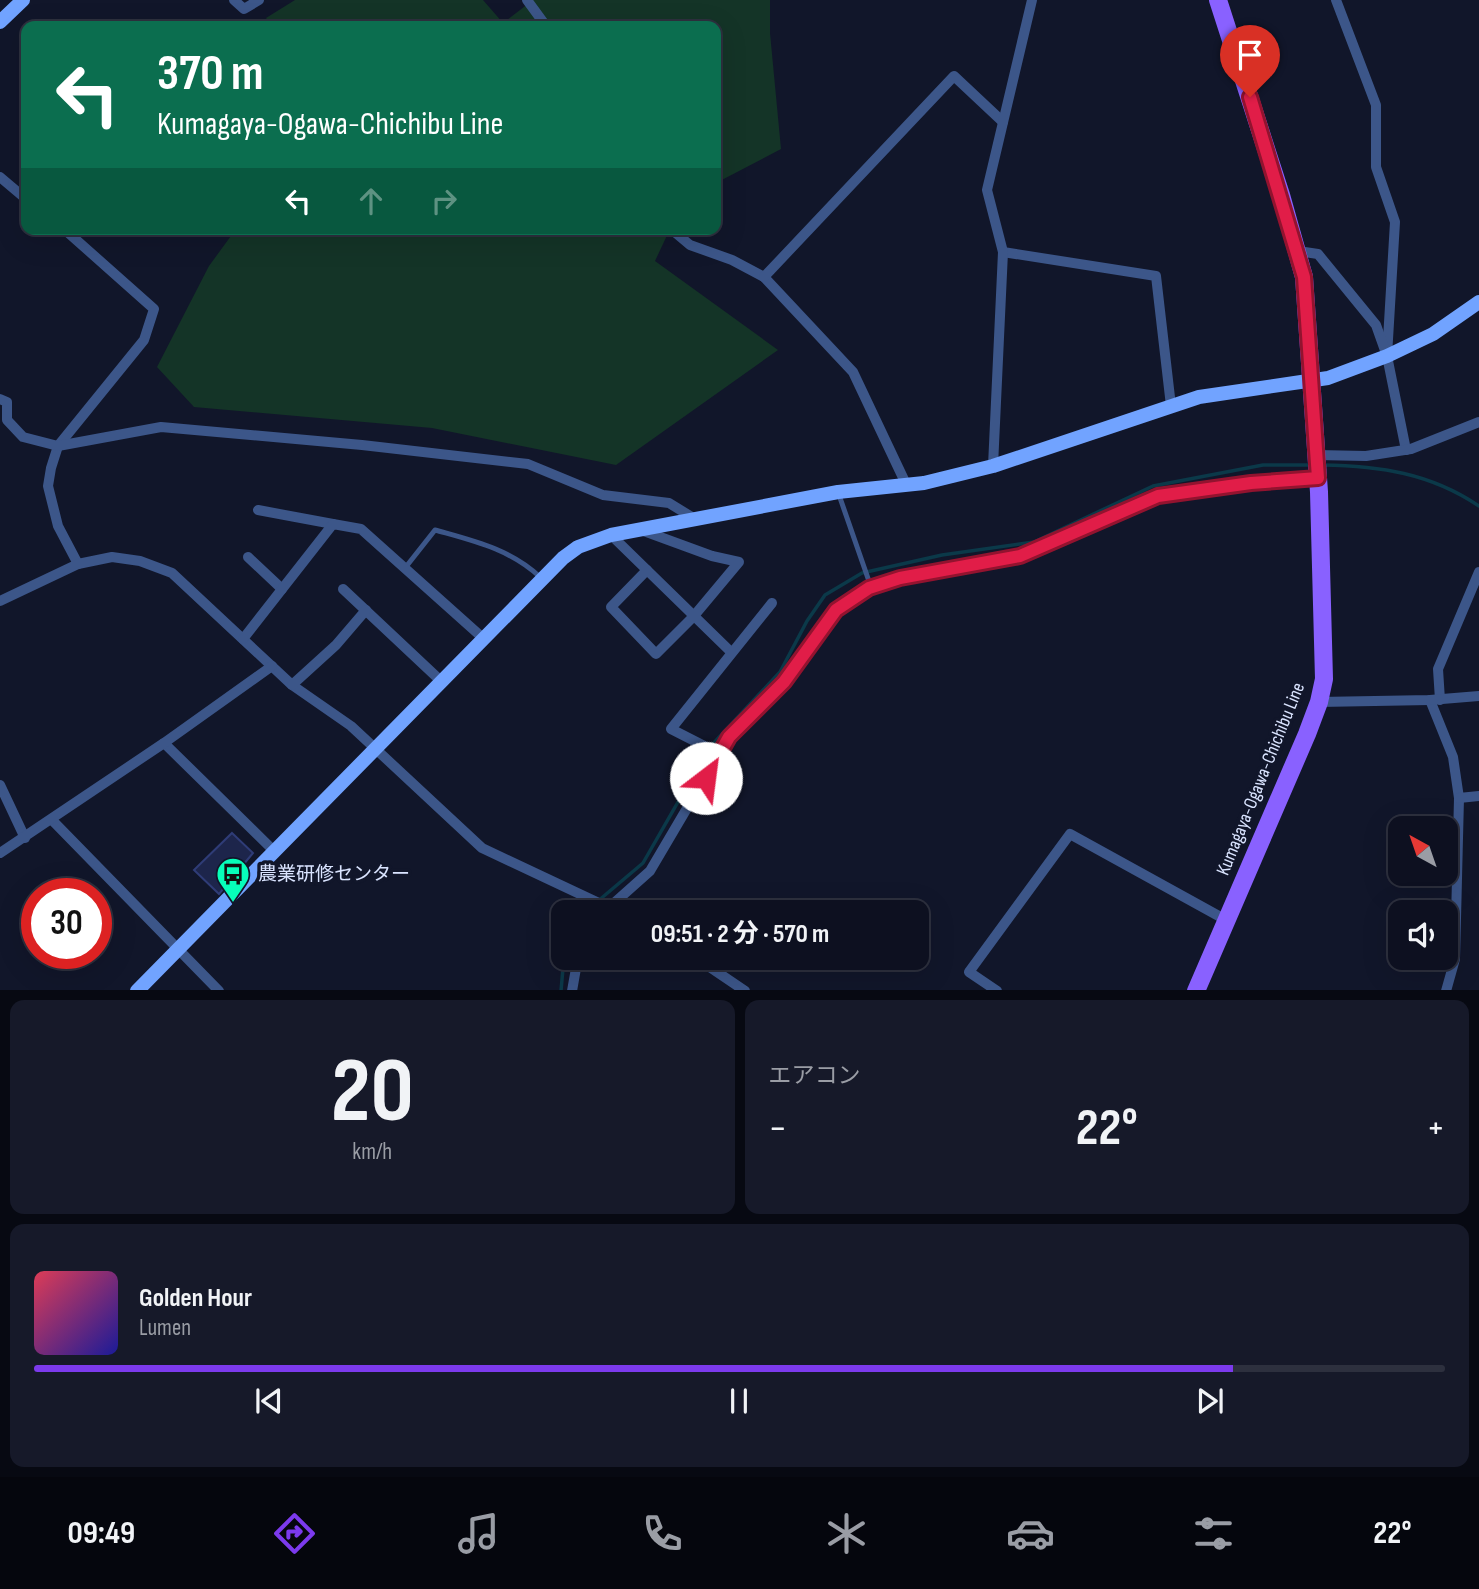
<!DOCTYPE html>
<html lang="ja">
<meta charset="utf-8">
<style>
body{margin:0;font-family:"Sofia Sans Condensed","Noto Sans JP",sans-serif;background:#161929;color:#f1f3f6;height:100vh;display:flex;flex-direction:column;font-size:26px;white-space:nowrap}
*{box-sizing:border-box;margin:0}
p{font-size:23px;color:#9a9da5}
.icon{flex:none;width:38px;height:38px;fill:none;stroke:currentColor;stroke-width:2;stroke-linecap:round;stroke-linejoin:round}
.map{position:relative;height:990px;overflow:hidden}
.panel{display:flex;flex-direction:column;gap:10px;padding:10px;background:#070912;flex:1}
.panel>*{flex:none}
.hud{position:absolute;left:21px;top:21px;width:700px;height:214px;border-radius:14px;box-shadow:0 7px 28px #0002,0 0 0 2px #2d303e;background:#0b6e4f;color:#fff;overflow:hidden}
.needle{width:46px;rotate:320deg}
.buttons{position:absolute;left:1388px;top:816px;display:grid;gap:14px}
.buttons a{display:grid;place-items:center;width:70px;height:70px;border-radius:14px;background:#0d1020;box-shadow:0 7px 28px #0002,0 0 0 2px #2d303e;font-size:35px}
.speed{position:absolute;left:21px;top:878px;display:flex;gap:14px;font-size:35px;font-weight:700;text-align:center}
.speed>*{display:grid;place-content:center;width:91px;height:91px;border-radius:50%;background:#0d1020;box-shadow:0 7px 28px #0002,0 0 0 2px #2d303e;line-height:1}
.speed .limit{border:10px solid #d22;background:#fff;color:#111}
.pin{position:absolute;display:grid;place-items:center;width:60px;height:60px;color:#fff;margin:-72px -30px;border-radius:50% 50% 50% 0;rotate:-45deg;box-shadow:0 0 7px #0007}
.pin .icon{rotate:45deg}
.me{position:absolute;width:77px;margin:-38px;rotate:30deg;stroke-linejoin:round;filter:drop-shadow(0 0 5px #0008)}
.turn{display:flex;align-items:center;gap:24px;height:147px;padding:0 21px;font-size:32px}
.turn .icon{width:91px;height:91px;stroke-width:2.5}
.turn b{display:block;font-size:49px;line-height:60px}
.lanes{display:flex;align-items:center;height:66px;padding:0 21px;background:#0003;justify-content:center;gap:35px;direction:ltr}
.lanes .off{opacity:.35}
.big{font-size:52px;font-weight:700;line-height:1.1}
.panel .card{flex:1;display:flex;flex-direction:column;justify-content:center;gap:10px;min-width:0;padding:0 24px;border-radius:14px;background:#161929}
.panel .dial{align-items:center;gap:0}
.dial b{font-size:91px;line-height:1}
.song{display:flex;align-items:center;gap:21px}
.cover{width:84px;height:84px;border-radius:10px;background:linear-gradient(135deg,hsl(350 70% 55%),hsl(240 70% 35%))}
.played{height:7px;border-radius:4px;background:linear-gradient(90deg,#7c3aed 85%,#2d303e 85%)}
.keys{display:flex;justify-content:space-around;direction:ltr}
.heat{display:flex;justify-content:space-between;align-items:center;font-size:38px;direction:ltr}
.panel .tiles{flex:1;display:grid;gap:10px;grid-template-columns:1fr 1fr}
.card:last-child{grid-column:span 2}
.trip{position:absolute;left:551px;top:900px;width:378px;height:70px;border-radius:14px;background:#0d1020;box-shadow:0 7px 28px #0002,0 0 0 2px #2d303e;font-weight:700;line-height:70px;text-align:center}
.tab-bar{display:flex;height:112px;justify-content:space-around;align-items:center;background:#05060d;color:#9a9da5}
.tab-bar .icon{width:49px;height:49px}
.tab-bar .selected{color:#7c3aed}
.tab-bar b{font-size:32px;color:#f1f3f6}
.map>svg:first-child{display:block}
.green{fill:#143427}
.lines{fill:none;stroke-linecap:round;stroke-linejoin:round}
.stream{stroke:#0b3949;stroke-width:3.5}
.building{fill:#1d254b;stroke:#2f3c77;stroke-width:2}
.lane{stroke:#3c5689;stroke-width:5}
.street{stroke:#3c5689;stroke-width:10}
.secondary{stroke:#71a3ff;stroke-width:14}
.primary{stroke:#8961ff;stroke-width:18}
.route-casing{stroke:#92132f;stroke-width:18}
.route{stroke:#e11d48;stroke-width:12}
.labels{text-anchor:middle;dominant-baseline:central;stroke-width:7;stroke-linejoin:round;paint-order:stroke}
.street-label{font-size:19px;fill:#dae4ff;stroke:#11162a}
.poi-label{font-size:19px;fill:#dae4ff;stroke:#11162a;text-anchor:start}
</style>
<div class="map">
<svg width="1479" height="991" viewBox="0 0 1479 991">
<rect width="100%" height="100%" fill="#11162a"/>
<!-- green -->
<g class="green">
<path d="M295,0H483L503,23L533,0H770V33L781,149L716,183V26H271L266,18Z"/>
<path d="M236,229H670L655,261L778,350L616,465L432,428L194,407L157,367L209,266Z"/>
</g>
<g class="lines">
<!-- stream -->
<g class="stream">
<path d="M1322,465C1380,466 1430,473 1479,506"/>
<path d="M585,912L643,863L709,748L780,672L807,621L825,595L862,573L942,555L1034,542L1153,486L1263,465H1311"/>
<path d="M561,991L564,957"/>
</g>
</g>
<!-- building -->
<path class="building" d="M232,833L253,853L219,894L194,870Z"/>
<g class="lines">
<!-- lane -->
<g class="lane">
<path d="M838,492L871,587"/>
<path d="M405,568L435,530C474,541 510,549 540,577"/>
</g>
<!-- street -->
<g class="street">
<path d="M234,0L244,9L259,0"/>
<path d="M527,0L546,26"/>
<path d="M1336,0L1376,105V167L1395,222L1387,356"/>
<path d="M0,177L26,199"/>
<path d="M64,229L154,309L144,340L58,446L51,468L48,486L58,526L78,564"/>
<path d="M671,229L690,245L732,260L764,277L853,372L906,484"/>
<path d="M1298,251L1318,254L1376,325L1387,356L1406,450"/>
<path d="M1003,252L1156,276L1171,406"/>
<path d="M764,277L954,76L1003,122"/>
<path d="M0,399L7,402V420L23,437L58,446L161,427L362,445L528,464L603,495L669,503L695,519"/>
<path d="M1316,455L1366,456L1411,449L1479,422"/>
<path d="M993,466L1003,252L987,190L1032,0"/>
<path d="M258,510L333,524"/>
<path d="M641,530L712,556L739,562L693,617L656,654L611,607L647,570"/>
<path d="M611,535L731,652"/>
<path d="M248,557L282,589"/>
<path d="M343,589L442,682"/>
<path d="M0,601L78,564L112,557L140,561L172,573L292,685L351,726L482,848L618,912"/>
<path d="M243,639L333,524L361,529L484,639"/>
<path d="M292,685L336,645L366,610"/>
<path d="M1430,700L1453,757L1459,798L1455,959L1446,991"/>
<path d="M1440,700L1438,669L1479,572"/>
<path d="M1319,702L1430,700L1479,696"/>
<path d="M164,743L273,850"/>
<path d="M720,754L671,729L772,603"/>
<path d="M0,785L25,838"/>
<path d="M1459,798L1479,796"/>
<path d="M52,820L219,991"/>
<path d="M0,853L164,743L272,666"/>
<path d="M604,912L650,871L729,737L784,682L836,610L868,588L900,578L1020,556L1158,496L1250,483L1318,478"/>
<path d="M695,957L745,991"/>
<path d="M572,991L578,957"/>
<path d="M997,991L969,972L1070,834L1226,920"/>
</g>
<!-- secondary -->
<g class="secondary">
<path d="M0,22L23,0"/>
<path d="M137,991L563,558L578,547L611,535L838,492L924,483L993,466L1199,397L1328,378L1387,356L1433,334L1479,302"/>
</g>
<!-- primary -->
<path class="primary" d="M1196,991L1307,734L1319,702L1324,679L1319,492L1304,277L1281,195L1218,0"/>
</g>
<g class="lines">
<defs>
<path id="route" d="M706,778L729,737L784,682L836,610L869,588L900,578L1020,556L1158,496L1251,483L1318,478L1304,277L1250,97"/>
</defs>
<!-- route casing -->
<use href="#route" class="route-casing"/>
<!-- route -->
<use href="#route" class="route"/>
</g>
<!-- icons -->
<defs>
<symbol id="bus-pin" viewBox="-11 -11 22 30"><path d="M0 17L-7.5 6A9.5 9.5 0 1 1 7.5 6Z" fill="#07feba" stroke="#11162a"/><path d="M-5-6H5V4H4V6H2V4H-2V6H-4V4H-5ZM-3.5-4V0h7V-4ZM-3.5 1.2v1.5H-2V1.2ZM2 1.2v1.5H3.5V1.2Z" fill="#111"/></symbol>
</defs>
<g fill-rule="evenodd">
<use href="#bus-pin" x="214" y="855" width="38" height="52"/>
</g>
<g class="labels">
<!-- street labels -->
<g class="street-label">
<text transform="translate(1261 779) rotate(-68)">Kumagaya-Ogawa-Chichibu Line</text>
</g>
<!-- poi labels -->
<g class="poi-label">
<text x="258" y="874">農業研修センター</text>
</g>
</g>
</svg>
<div class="buttons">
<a><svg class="needle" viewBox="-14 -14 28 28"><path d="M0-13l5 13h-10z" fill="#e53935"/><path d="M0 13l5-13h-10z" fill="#9a9da5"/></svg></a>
<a><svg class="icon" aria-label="sound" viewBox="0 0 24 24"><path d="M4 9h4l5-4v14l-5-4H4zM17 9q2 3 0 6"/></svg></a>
</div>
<div class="speed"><div class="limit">30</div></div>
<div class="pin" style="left:1250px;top:97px;background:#d93025"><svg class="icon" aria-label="arrive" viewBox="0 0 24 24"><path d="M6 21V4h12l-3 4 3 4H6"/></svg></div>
<svg class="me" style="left:706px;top:778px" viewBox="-20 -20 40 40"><circle r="19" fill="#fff"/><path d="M0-13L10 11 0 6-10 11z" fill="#e11d48"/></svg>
<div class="trip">09:51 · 2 分 · 570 m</div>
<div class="hud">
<div class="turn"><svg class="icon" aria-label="left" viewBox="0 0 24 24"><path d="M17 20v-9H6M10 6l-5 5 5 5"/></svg><div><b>370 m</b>Kumagaya-Ogawa-Chichibu Line</div></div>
<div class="lanes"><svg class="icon" aria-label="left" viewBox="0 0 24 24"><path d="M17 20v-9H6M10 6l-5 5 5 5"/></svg><svg class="icon off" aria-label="ahead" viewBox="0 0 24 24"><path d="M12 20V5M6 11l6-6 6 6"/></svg><svg class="icon off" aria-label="right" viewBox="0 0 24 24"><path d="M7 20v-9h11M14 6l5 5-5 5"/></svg></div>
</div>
</div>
<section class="panel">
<div class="tiles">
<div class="card dial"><b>20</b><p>km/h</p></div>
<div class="card"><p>エアコン</p>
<div class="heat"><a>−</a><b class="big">22°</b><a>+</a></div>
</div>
<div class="card">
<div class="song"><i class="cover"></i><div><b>Golden Hour</b><p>Lumen</p></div></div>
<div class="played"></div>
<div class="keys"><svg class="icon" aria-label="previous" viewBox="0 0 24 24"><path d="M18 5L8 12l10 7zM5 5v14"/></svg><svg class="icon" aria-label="pause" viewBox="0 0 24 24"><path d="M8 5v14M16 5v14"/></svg><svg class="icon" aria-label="next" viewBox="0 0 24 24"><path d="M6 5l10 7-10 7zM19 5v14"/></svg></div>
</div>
</div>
</section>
<nav class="tab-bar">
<b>09:49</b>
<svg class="icon selected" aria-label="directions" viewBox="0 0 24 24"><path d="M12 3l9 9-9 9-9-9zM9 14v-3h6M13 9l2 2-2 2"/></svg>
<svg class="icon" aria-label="music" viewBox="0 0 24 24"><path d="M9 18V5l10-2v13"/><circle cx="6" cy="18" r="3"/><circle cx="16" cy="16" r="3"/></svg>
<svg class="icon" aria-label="phone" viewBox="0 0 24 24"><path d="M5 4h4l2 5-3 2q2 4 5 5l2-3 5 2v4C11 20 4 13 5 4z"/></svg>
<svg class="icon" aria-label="climate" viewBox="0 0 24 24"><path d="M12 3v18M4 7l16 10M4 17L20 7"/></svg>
<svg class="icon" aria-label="car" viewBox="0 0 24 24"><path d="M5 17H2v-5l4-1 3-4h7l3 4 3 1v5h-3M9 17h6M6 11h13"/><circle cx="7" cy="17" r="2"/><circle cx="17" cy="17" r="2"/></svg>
<svg class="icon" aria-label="filters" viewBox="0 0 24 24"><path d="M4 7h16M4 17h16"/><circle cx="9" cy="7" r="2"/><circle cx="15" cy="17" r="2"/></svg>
<b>22°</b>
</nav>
